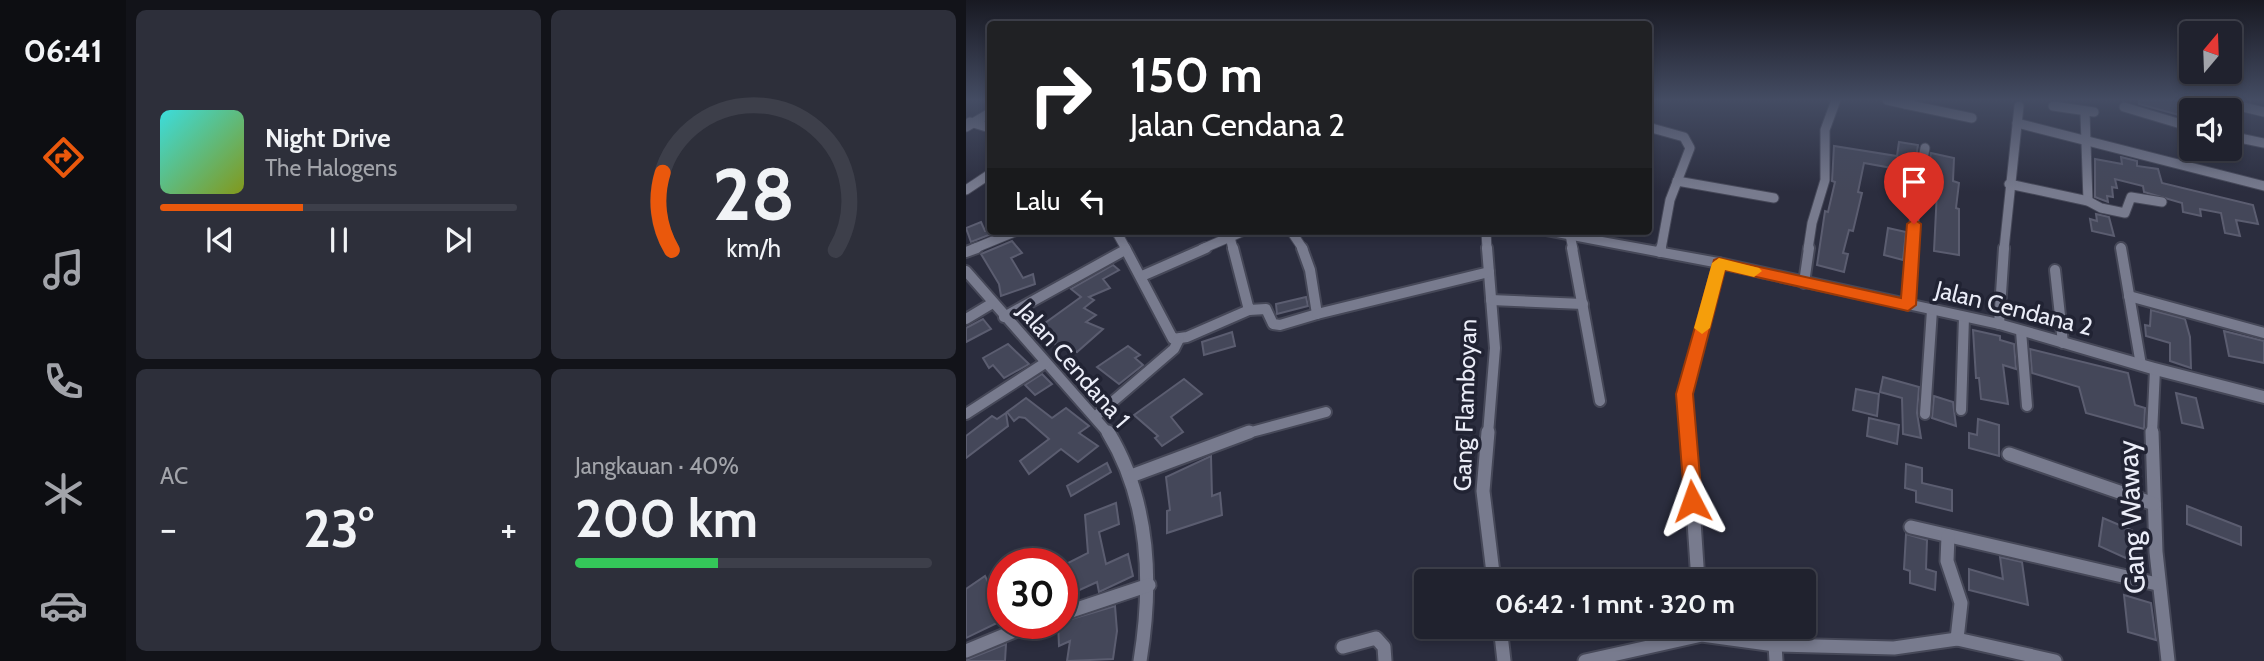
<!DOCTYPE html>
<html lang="id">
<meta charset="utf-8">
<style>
body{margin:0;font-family:Cabin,sans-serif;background:#2d2f3a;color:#f1f3f6;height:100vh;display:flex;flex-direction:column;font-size:26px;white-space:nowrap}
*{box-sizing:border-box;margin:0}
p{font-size:23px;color:#a2a4aa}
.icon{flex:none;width:38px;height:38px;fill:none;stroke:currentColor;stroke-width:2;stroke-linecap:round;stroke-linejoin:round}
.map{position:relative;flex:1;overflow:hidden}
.details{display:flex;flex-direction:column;gap:10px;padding:10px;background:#121319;width:840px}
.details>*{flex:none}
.banner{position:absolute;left:21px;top:21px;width:665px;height:214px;border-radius:7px;box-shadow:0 4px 10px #0003,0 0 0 2px #3d3f4a;background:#202124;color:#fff;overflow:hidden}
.needle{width:46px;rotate:19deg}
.tools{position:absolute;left:1213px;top:21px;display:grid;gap:14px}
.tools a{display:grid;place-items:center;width:63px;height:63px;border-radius:7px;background:#20222e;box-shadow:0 4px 10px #0003,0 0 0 2px #3d3f4a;font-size:35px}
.speed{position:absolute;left:21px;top:548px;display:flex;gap:14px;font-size:35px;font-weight:700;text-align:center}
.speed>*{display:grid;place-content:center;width:91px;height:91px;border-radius:50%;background:#20222e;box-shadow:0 4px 10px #0003,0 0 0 2px #3d3f4a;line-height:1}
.speed .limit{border:10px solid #d22;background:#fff;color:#111}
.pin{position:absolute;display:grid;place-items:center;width:60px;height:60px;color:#fff;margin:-72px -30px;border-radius:50% 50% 50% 0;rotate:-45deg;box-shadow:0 0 7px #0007}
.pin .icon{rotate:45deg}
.me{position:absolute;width:77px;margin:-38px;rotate:356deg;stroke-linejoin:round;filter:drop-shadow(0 0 5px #0008)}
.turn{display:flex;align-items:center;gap:24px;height:147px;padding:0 28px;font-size:32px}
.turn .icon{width:91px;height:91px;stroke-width:2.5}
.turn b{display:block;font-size:49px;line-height:60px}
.then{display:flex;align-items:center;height:66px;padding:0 28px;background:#0003;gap:14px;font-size:26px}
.big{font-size:52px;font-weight:700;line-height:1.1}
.details .card{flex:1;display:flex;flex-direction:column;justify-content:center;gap:10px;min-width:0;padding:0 24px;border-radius:10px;background:#2d2f3a}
.details .dial{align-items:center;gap:0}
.dial svg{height:182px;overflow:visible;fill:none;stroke:#3d3f4a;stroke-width:7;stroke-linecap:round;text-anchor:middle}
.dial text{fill:#f1f3f6;stroke:none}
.song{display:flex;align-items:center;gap:21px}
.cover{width:84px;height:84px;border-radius:10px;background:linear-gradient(135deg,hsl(180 70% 55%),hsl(70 70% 35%))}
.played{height:7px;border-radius:4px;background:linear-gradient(90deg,#ea580c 40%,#3d3f4a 40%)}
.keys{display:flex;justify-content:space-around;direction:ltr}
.heat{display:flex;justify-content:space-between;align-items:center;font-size:38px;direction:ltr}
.charge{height:10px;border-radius:5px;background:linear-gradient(90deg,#34c759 40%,#3d3f4a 0)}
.details .tiles{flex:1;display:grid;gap:10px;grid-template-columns:repeat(2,1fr)}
.trip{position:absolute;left:448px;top:569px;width:402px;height:70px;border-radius:7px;background:#20222e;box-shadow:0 4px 10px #0003,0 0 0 2px #3d3f4a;font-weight:700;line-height:70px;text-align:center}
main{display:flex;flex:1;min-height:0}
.menu{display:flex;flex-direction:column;width:126px;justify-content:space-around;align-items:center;background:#0d0e12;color:#a2a4aa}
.menu .icon{width:49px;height:49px}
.menu .active{color:#ea580c}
.menu b{font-size:32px;color:#f1f3f6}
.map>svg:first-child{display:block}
.building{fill:#444759;stroke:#5b5d70;stroke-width:2}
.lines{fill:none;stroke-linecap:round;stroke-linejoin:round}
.minor-far2-casing{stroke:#464858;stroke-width:11}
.minor-far1-casing{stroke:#464858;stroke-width:14}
.minor-casing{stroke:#464858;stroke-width:17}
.tertiary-casing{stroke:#464858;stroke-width:4}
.minor-far2{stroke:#787b8e;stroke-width:9}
.minor-far1{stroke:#787b8e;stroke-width:10}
.minor{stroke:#787b8e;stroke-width:13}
.tertiary{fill:#787b8e;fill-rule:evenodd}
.route{fill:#ea580c;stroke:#983908;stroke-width:2}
.slow{fill:#f59e0b}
.labels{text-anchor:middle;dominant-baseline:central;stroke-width:7;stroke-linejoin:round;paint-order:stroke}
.street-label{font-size:24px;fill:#ebedf8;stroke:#212333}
.near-street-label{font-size:28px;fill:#ebedf8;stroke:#212333}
</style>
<main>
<nav class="menu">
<b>06:41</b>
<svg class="icon active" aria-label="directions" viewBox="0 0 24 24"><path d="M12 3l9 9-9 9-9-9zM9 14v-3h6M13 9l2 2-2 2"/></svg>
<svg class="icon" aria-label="music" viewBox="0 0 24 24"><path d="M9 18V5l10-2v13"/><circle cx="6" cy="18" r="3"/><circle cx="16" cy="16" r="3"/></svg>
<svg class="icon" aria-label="phone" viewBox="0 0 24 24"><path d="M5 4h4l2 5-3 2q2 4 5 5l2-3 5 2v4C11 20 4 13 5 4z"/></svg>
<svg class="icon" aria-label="climate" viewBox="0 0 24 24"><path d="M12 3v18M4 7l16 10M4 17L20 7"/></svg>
<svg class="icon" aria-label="car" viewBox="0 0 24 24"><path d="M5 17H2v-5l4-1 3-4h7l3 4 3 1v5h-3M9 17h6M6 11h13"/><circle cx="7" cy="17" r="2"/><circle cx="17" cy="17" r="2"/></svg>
</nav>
<section class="details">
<div class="tiles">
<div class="card">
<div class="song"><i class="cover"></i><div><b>Night Drive</b><p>The Halogens</p></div></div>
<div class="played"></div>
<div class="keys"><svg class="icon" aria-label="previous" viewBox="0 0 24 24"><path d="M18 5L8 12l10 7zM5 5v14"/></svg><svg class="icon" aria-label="pause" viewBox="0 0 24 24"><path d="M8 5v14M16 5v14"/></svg><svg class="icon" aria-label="next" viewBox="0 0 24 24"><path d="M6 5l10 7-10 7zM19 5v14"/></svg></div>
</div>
<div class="card dial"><svg viewBox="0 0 100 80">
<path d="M14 69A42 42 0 1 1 86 69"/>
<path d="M14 69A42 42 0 0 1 10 35" stroke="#ea580c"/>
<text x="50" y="56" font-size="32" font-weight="700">28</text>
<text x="50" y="72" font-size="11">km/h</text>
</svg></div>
<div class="card"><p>AC</p>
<div class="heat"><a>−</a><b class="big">23°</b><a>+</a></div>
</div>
<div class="card"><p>Jangkauan · 40%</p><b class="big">200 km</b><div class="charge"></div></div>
</div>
</section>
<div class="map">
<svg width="1298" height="661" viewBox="0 0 1298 661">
<rect width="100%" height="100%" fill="#2b2d3e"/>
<!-- building -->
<g class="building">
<path d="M1173,100H1241L1246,107L1260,110H1225V117L1213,115L1173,104Z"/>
<path d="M933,142L952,145L948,172L898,163L892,192L896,193L887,231L883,230L877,253L882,254L878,272L851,265L859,211L862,212L869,182L866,181L868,146L931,156Z"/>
<path d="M965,153L988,158L987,181L993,183L990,208L993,209V255L968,251L971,191L965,190L968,175L961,174Z"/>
<path d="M1155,157L1171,161V166L1192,169L1196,183L1287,205L1292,224L1270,220L1274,236L1259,233L1255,213L1234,209L1235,216L1217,212L1216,203L1178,192L1177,186L1149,179L1151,188L1146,187L1147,197L1141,196L1142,202L1129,197V159L1156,164Z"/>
<path d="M1130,214L1143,217L1148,236L1126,231L1124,219L1131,221Z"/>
<path d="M15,222L19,231H33L5,242L0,228Z"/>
<path d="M922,228L940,232L937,260L918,255Z"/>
<path d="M46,241L56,253L45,258L57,278L67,274L69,284L35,296L33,284L15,254Z"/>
<path d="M147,265L153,270L137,279L144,288L123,297L128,300L118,308L130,315L120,322L137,329L111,352L88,344L68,331L115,297L105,289Z"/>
<path d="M340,297L342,306L311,314L310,304Z"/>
<path d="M1185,310L1219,319L1224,337L1225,368L1204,361V343L1180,336L1179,325L1184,326Z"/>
<path d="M17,319L25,329L0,342V328Z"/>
<path d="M1007,330L1034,336V340L1048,344L1050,369L1037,365L1042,404L1015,399L1013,378H1010Z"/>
<path d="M1258,331L1298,341V363L1263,356Z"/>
<path d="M266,332L269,346L238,355L236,342Z"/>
<path d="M42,344L63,364L38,378L27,365L23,368L17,358Z"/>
<path d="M162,346L174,355L169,358L177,365L153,384L131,367Z"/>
<path d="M1064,349L1162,373L1169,405L1179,408L1178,429L1120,413L1113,387L1066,373Z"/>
<path d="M76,374L86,384L69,395L59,385Z"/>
<path d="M917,377L953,387L951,413L955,438L937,434L936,398L914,392Z"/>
<path d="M218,379L236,394L205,417L217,432L196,446L189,438L192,436L168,415Z"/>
<path d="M890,389L913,394L911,416L887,410Z"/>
<path d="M1210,393L1230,398L1237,428L1216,423Z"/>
<path d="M968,396L987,402L990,426L966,418Z"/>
<path d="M60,398L86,418L100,408L123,426L113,433L132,446L112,462L95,449L63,474L54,461L83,439L59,418L53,417L48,421L41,412Z"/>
<path d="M40,413L42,426L0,458V436L26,416L31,419Z"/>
<path d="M903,418L933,425L931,444L901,436Z"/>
<path d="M1012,419L1033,425V456L1003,448V433L1011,435Z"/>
<path d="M245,456L246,496L254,493L256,515L201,533V511L204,510L200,477Z"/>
<path d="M141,463L145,472L105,496L101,486Z"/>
<path d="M940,464L956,468V483L986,490V511L950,502V491L939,488Z"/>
<path d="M150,503L153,524L133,532L140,564L162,554L167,576L133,592L131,582L96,598V585L101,583L98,565L122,553L119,515Z"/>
<path d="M1221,506L1275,527V545L1221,524Z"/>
<path d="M1137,518L1177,535L1173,564L1133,546Z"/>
<path d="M940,534L961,540L960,569L970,572L969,590L944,583V571L938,569Z"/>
<path d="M1034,557L1056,562L1062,605L1003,590V569L1037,579Z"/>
<path d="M19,576L32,603L37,600V620L0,638V589Z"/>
<path d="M1158,595L1185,603L1190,640L1162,632Z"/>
<path d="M149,606L151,631L147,659L101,661L104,641L93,646L92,623Z"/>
<path d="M40,644L39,661H0V660Z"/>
</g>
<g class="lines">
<defs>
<g id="minor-far2">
<path d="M921,100L939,104L944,101"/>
<path d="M1248,100L1298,112"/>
<path d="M939,104L1006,118"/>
<path d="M1087,106L1128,112"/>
<path d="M1158,107L1225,127"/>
<path d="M1119,113L1122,201"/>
<path d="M4,122L24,128"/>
<path d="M1051,123L1298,186"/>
<path d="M0,127L24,113"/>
<path d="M682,127L718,137L724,148L704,200L695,249"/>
<path d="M1264,136L1298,143"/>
<path d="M711,181L808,198"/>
<path d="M1043,184L1122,201L1135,208L1159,213L1165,197L1196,202"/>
<path d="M0,190L24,174"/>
<path d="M150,231L160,249"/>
<path d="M325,231L337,249"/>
<path d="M520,231L521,249"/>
<path d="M604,235L607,249"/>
<path d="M264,237L267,249"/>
<path d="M7,249L51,231"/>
<path d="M236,249L278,231"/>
<path d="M842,249L846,223L859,180V130L870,100"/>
<path d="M946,249L950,197L959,148"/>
<path d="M1038,249L1053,106"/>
</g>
<g id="minor-far1">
<path d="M159,248L207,339L221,337L283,310"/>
<path d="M267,248L283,310L300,309L307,324L314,325L351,314L344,270L336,248"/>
<path d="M521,248L529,348L522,434"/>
<path d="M606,248L634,401"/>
<path d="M1155,248L1175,365"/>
<path d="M0,252L11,248"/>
<path d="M694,252L695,248"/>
<path d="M1089,270L1097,343"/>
<path d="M0,271L143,434"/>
<path d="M176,276L240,248"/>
<path d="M838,283L843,248"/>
<path d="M1163,296L1298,333"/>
<path d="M525,300L617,304"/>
<path d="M942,305L946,248"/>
<path d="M351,314L523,272"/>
<path d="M38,317L159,250"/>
<path d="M0,319L25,304"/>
<path d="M1033,324L1038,248"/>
<path d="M1055,331L1061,406"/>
<path d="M995,410L998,317"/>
<path d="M0,414L79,363"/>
<path d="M959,414L966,310"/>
<path d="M130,416L208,349L213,339"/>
<path d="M278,434L360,412"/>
<path d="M722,434L719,394L753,263"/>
<path d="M1186,434L1189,369"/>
</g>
<g id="minor">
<path d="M142,432C184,501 187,582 174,661"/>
<path d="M522,432L517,491L528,581"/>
<path d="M722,432L732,581"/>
<path d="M1186,432L1190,552L1202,661"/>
<path d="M1043,454L1188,504"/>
<path d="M165,476L283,432"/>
<path d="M945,527L1191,584"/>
<path d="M96,614L183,585"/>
<path d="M534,626L538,661"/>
<path d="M991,639L1089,661"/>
<path d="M809,645L810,661"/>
<path d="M377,647L410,638L418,647L419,661"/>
<path d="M0,651L68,623"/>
<path d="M619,661L736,635L809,645L928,648L991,639L995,603L981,561L982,536"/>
</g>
<path id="tertiary" d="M574,231H603L753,258L1033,319L1189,363L1298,391V403L1189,375L1033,329L753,268L580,235Z"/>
</defs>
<!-- minor-far2 casing -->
<use href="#minor-far2" class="minor-far2-casing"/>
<!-- minor-far1 casing -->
<use href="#minor-far1" class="minor-far1-casing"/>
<!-- minor casing -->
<use href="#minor" class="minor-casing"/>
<!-- tertiary casing -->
<use href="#tertiary" class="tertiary-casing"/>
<!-- minor-far2 -->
<use href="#minor-far2" class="minor-far2"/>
<!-- minor-far1 -->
<use href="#minor-far1" class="minor-far1"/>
<!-- minor -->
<use href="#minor" class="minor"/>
<!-- tertiary -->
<use href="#tertiary" class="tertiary"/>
</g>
<!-- sky -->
<linearGradient id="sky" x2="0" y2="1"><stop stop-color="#181922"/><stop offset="0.52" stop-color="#444c63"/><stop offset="1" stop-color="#444c63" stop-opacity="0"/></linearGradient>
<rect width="1298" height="192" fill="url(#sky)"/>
<!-- route -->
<path class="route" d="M948,219L955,224L950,305L942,311L759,270L727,394L736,501L733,507L726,509L719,507L710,394L748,260L753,258L935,298L941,224Z"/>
<!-- slow -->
<path class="slow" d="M753,258L793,268L796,271L788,277L759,270L744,328L736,334L728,328L746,263Z"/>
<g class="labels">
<!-- street labels -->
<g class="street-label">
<text transform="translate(1048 308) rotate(14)">Jalan Cendana 2</text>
<text transform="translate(108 365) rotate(49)">Jalan Cendana 1</text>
<text transform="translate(499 405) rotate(-88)">Gang Flamboyan</text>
</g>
<!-- near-street labels -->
<g class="near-street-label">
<text transform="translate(1165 517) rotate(-93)">Gang Waway</text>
</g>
</g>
</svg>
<div class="tools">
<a><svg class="needle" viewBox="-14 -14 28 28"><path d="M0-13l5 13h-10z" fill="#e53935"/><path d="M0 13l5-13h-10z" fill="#a2a4aa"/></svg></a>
<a><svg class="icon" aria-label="sound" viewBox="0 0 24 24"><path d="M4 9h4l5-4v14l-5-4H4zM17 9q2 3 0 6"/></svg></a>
</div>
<div class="speed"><div class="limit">30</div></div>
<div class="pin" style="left:948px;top:224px;background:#d93025"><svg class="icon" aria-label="arrive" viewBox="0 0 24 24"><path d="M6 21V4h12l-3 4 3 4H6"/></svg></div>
<svg class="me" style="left:726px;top:501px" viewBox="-20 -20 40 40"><path d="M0-17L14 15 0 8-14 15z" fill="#ea580c" stroke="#fff" stroke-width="4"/></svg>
<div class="trip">06:42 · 1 mnt · 320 m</div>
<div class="banner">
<div class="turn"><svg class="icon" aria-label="right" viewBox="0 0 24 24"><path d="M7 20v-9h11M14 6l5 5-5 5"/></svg><div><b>150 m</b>Jalan Cendana 2</div></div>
<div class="then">Lalu<svg class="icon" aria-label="left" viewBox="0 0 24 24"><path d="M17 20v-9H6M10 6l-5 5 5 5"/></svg></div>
</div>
</div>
</main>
